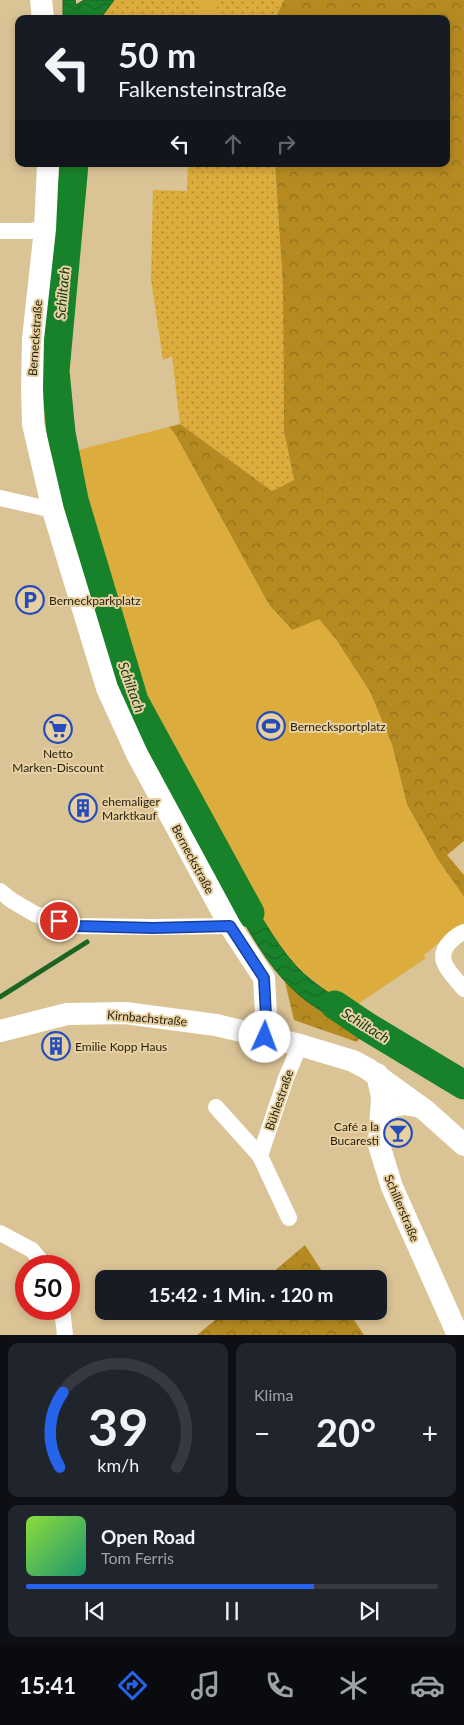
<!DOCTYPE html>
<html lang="de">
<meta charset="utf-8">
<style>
body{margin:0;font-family:Lato,sans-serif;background:#20242c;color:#f1f3f6;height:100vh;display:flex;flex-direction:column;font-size:19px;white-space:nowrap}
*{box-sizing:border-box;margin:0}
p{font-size:16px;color:#9ea1a6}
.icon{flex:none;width:28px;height:28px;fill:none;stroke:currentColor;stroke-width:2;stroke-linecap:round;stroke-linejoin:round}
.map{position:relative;height:1335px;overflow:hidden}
.side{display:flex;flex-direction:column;gap:8px;padding:8px;background:#0d0f14;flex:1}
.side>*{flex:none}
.guide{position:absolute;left:15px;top:15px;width:435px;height:152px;border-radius:10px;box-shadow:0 2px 8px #0003;background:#171b24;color:#f1f3f6;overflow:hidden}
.speed{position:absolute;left:15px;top:1255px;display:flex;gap:10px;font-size:25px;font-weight:700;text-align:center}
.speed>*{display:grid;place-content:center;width:65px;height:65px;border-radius:50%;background:#171b24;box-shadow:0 2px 8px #0003;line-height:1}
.speed .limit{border:8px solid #d22;background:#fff;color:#111}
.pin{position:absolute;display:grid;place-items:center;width:42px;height:42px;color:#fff;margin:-21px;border:2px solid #fff;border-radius:50%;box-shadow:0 1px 5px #0007}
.me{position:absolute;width:55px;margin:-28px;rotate:2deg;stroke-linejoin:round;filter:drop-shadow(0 0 4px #0008)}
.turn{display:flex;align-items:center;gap:18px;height:105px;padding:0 20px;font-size:22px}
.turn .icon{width:65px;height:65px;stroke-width:2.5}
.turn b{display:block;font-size:35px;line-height:42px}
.lanes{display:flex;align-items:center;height:48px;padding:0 20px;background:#0003;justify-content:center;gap:25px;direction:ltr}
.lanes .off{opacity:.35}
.big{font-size:38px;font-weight:700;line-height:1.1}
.side .tile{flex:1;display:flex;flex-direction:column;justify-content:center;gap:8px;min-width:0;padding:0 18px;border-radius:10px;background:#20242c}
.side .dial{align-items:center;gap:0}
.dial svg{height:130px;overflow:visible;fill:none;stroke:#363941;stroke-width:7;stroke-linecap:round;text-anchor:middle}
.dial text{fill:#f1f3f6;stroke:none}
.song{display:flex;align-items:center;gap:15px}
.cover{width:60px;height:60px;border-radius:8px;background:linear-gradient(135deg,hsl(90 70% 55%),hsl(160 70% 35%))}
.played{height:5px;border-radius:2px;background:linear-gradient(90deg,#2563eb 70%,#363941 70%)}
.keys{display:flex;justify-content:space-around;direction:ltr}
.heat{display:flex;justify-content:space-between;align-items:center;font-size:28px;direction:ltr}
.side .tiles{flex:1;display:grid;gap:8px;grid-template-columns:1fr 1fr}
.tile:last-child{grid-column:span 2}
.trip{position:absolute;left:95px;top:1270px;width:292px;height:50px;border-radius:10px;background:#171b24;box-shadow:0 2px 8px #0003;font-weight:700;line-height:50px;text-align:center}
.tab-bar{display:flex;height:80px;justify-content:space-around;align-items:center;background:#090b0e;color:#9ea1a6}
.tab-bar .icon{width:35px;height:35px}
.tab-bar .selected{color:#2563eb}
.tab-bar b{font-size:22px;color:#f1f3f6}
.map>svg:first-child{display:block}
.grass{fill:url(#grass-dots)}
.forest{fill:url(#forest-crowns)}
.pitch{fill:#dcac3c}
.water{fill:url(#water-waves);stroke:#1c6421}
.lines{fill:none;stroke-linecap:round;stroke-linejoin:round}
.stream{stroke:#1c6421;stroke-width:5}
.river{stroke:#18822a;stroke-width:29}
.minor{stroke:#fff;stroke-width:16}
.secondary{stroke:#fff;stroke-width:22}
.route-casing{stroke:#184099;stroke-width:12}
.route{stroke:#2563eb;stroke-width:9}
.labels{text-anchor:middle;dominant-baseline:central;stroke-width:4;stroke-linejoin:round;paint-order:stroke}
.street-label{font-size:12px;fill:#261e0c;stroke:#e7d0a1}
.poi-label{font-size:12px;fill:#261e0c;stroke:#e7d0a1;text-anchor:start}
.water-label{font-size:14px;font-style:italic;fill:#103714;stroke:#e7d0a1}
</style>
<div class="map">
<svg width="464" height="1335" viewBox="0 0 464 1335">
<defs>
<pattern id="grass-dots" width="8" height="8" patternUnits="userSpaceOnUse" patternTransform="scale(1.25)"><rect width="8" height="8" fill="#dcac3c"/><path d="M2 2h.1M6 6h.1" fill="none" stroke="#b28b31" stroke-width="1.8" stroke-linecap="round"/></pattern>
<pattern id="forest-crowns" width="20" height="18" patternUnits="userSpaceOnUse" patternTransform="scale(1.25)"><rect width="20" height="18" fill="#b48a21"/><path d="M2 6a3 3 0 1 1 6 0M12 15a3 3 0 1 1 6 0" fill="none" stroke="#92701b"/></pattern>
<pattern id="water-waves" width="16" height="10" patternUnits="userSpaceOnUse" patternTransform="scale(1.25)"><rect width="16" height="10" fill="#18822a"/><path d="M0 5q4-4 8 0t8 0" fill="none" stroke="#156a22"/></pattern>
</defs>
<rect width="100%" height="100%" fill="#dac395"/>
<!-- grass -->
<g class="grass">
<path d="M114,0H284L275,19H100Z"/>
<path d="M188,164H275L283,287L284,431L294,480L272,491L180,424L172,356L163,360L151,280L153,190L187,191Z"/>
</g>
<!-- forest -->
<g class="forest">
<path d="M284,0H464V841L447,855L464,875V897L438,860L407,805L392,745L370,692L335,638L293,631L269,605L176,436L169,427L180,424L272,491L294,480L284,431L283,287L275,164H446V19H275Z"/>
<path d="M285,982L315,1008L361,1035L357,1042L294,1020Z"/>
<path d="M305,1245L327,1279H265Z"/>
<path d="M226,1311H348L364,1335H197Z"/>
</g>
<!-- pitch -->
<g class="pitch">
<path d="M216,0L218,19H200L199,1Z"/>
<path d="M169,427L176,436L269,605L292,630L319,619L335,638L370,692L392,745L407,805L438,860L464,897V927L446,937L424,955L426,958L352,1008L326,991L297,967L275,939L238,876L146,706L74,451Z"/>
</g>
<!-- water -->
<g class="water">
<path d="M63,0H75L76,5L84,0H114L100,19H63Z"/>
<path d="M238,876C256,907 272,939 296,966C317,988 345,1003 371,1019L361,1035C346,1025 329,1017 315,1007C271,978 248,929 223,884Z"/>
<path d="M380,1023L464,1074V1094L370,1039Z"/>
</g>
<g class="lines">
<!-- stream -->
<path class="stream" d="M0,997L87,942"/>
<!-- river -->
<g class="river">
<path d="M74,164L55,371L61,433L74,500L134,701L250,913"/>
<path d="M335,1005L366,1026L464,1085"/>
</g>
<!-- minor -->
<g class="minor">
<path d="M0,231H30L45,229"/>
<path d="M0,498L53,510"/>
<path d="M0,891L11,900L35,914L76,926L153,927L230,926"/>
<path d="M464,932C459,934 455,937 451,941C432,959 452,974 464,989"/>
<path d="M216,1107L260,1156L289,1218"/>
<path d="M379,1125L392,1109L404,1107L424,1110"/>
<path d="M260,1156L286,1078L300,1045"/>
<path d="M0,1233L32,1250L45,1266"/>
<path d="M62,1309L65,1335"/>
</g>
<!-- secondary -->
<g class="secondary">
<path d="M41,0L43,19"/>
<path d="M48,164L45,229L33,339L32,387L33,424L53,510L107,688L137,754L230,926L264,978L266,1015L265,1037"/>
<path d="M0,1031L67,1014L125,1013L216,1025L300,1045L353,1061L368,1069L426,1111L464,1145"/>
<path d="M377,1074L382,1097L379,1145L392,1187L458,1335"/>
</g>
</g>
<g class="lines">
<defs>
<path id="route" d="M59,921L76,926L153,928L230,926L264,978L266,1016L265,1037"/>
</defs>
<!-- route casing -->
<use href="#route" class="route-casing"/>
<!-- route -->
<use href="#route" class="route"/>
</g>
<!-- icons -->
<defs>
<symbol id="parking-ring" viewBox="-11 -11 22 22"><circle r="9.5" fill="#e7d0a1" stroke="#254cbb" stroke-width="1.5"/><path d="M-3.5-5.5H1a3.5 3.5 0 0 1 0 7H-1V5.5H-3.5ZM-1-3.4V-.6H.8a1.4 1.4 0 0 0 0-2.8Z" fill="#254cbb"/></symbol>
<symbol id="stadium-ring" viewBox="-11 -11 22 22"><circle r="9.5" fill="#e7d0a1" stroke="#254cbb" stroke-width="1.5"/><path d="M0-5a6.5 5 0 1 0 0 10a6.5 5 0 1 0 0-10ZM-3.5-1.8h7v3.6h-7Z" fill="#254cbb"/></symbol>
<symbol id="supermarket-ring" viewBox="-11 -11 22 22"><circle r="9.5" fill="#e7d0a1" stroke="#254cbb" stroke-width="1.5"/><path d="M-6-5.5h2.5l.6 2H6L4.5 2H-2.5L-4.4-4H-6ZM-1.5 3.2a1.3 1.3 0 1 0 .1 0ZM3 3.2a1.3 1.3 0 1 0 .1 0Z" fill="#254cbb"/></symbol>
<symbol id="building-ring" viewBox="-11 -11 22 22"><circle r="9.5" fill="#e7d0a1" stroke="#254cbb" stroke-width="1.5"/><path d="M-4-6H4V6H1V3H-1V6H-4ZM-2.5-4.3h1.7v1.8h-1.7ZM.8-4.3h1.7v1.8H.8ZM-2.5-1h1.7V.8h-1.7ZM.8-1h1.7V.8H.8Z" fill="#254cbb"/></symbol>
<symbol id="bar-ring" viewBox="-11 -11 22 22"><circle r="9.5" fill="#e7d0a1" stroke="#254cbb" stroke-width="1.5"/><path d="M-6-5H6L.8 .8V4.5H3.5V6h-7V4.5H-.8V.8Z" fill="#254cbb"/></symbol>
</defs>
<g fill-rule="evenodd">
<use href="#parking-ring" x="14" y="584" width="32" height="32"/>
<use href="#stadium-ring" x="255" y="710" width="32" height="32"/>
<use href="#supermarket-ring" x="42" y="713" width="32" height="32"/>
<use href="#building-ring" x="67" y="792" width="32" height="32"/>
<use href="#building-ring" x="40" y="1030" width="32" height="32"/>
<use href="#bar-ring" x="382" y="1117" width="32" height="32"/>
</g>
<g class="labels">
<!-- street labels -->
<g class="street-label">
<text transform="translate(35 338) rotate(-86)">Berneckstraße</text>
<text transform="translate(193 859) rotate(62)">Berneckstraße</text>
<text transform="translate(147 1018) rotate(5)">Kirnbachstraße</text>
<text transform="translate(279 1100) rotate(-71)">Bühlestraße</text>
<text transform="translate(402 1208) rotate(67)">Schillerstraße</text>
</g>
<!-- poi labels -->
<g class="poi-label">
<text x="49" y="600">Berneckparkplatz</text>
<text x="290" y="726">Bernecksportplatz</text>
<text x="58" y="753" text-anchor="middle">Netto<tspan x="58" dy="14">Marken-Discount</tspan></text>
<text x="102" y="801">ehemaliger<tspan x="102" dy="14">Marktkauf</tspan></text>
<text x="75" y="1046">Emilie Kopp Haus</text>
<text x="379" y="1126" text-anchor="end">Café a la<tspan x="379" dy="14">Bucaresti</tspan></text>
</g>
<!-- water labels -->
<g class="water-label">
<text transform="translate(62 293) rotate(-85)">Schiltach</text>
<text transform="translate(132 687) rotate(70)">Schiltach</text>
<text transform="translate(366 1025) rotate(32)">Schiltach</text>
</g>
</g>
</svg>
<div class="speed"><div class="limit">50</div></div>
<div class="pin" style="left:59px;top:921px;background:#d93025"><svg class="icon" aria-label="arrive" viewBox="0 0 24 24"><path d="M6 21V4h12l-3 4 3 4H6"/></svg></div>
<svg class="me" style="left:265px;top:1037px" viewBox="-20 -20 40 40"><circle r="19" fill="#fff"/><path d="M0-13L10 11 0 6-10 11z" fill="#2563eb"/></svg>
<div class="trip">15:42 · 1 Min. · 120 m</div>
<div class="guide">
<div class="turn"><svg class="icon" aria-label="left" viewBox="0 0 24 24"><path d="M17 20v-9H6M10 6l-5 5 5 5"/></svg><div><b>50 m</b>Falkensteinstraße</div></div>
<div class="lanes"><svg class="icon" aria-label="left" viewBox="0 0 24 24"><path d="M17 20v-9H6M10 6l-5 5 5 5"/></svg><svg class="icon off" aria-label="ahead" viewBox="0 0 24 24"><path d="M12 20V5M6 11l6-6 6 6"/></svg><svg class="icon off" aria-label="right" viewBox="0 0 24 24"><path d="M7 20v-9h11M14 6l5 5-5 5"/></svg></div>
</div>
</div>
<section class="side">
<div class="tiles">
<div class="tile dial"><svg viewBox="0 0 100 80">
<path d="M14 69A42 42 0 1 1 86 69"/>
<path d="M14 69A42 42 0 0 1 16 23" stroke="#2563eb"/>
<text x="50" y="56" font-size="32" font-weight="700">39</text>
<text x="50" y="72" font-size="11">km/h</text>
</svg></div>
<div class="tile"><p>Klima</p>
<div class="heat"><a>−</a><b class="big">20°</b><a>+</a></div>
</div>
<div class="tile">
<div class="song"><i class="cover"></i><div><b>Open Road</b><p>Tom Ferris</p></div></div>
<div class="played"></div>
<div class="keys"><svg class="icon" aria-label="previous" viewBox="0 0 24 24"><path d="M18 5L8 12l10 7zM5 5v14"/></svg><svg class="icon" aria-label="pause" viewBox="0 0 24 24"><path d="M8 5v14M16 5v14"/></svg><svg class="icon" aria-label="next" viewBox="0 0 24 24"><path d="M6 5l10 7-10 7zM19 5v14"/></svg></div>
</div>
</div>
</section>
<nav class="tab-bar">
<b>15:41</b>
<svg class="icon selected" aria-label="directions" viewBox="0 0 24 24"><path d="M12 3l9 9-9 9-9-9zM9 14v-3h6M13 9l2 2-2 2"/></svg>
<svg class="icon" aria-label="music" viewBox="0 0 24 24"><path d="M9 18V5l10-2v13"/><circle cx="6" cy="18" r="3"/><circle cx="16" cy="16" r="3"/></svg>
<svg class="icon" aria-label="phone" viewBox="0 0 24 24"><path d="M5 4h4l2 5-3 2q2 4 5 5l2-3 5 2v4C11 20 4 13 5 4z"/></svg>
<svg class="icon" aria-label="climate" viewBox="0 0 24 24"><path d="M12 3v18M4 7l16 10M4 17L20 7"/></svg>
<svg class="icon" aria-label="car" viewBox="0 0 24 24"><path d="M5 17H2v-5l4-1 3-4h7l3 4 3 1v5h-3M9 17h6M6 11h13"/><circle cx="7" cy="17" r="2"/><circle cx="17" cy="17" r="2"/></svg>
</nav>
